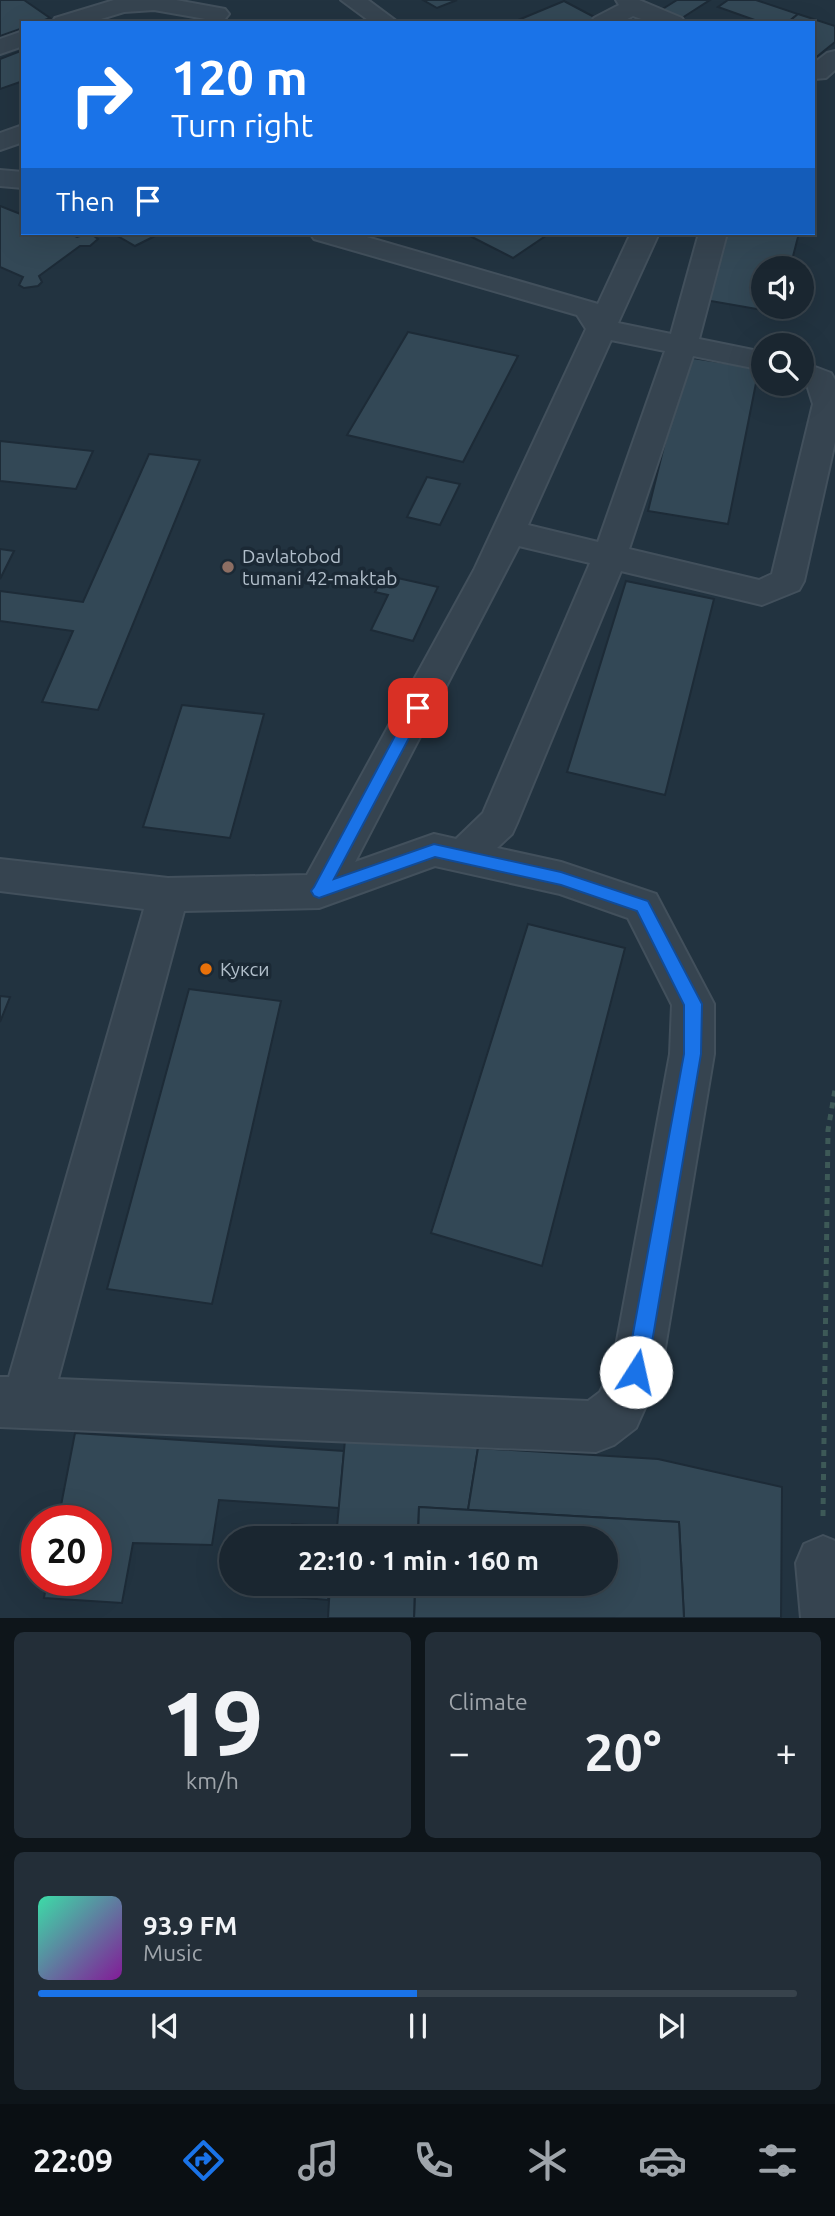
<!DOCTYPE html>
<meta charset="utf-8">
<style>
body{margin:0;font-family:Ubuntu,sans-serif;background:#232e38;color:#f1f3f6;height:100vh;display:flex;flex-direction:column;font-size:26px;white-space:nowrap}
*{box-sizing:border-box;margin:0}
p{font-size:23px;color:#9fa5ab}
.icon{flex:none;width:38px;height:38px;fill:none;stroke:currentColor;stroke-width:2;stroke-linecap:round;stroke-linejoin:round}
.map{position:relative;height:1618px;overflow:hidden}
.side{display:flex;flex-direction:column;gap:14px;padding:14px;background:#0e151a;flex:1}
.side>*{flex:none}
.hud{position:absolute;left:21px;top:21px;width:794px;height:214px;border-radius:0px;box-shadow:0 7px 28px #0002,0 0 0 2px #38434c;background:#1a73e8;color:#fff;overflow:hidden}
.controls{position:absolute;left:751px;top:256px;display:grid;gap:14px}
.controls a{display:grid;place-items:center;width:63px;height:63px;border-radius:50%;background:#1a2630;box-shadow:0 7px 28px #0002,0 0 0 2px #38434c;font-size:35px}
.speed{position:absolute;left:21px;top:1505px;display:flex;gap:14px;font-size:35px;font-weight:700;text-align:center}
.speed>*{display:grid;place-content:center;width:91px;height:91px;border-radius:50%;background:#1a2630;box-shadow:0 7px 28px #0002,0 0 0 2px #38434c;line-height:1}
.speed .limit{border:10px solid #d22;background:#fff;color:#111}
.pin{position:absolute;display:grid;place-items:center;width:60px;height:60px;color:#fff;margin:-30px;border-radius:14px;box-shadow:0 4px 10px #0006}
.me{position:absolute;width:77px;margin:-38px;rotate:10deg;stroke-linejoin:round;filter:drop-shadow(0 0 5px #0008)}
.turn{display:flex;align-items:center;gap:24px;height:147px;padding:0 35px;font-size:32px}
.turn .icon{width:91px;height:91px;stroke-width:2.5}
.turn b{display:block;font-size:49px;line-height:60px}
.then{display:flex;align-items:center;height:66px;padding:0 35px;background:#0003;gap:14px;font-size:26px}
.big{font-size:52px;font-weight:600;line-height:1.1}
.side .widget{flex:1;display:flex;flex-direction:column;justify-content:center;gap:10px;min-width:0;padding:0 24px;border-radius:10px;background:#232e38}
.side .dial{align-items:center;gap:0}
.dial b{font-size:91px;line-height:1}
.song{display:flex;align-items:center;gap:21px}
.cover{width:84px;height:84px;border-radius:10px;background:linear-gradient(135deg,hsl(160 70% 55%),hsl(290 70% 35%))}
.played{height:7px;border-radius:4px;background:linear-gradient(90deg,#1a73e8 50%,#38434c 50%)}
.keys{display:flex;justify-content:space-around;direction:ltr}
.heat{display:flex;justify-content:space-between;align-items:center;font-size:38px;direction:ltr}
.side .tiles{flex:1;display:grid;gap:14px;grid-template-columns:1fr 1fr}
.widget:last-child{grid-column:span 2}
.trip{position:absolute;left:219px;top:1526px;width:399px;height:70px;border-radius:35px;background:#1a2630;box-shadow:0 7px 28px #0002,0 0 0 2px #38434c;font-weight:600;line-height:70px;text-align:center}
.tab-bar{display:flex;height:112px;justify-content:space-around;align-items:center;background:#0a0f13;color:#9fa5ab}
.tab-bar .icon{width:49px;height:49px}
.tab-bar .active{color:#1a73e8}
.tab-bar b{font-size:32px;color:#f1f3f6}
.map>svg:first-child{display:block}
.building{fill:#334856;stroke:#1d2b37;stroke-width:2}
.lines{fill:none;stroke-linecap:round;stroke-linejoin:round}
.minor-casing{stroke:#42505c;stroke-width:4}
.path{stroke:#3d5957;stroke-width:5;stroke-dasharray:6 6;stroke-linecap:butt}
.minor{fill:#364450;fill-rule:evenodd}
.route{fill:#1a73e8;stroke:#114b97;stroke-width:2}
.education-dot{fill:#8d6e63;stroke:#1b2935;stroke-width:2.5}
.food-dot{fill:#e8710a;stroke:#1b2935;stroke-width:2.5}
.labels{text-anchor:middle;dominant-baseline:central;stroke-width:7;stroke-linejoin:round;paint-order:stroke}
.poi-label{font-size:19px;fill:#b2bfcb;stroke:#1b2935;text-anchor:start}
</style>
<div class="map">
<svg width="835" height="1618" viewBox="0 0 835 1618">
<rect width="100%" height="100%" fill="#223340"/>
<!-- building -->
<g class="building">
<path d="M0,0H24L50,18L37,23H23V28L0,36Z"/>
<path d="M423,0H457L437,8Z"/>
<path d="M677,0H710L682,18L661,10Z"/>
<path d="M728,0H756L798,14L787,23H763L718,7Z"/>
<path d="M564,1L598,19L589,23H511Z"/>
<path d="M798,14L835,26V42L814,59V23H787Z"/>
<path d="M23,50V81L0,89V59Z"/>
<path d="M0,206L23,215V233H68L77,237L90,233L98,239L90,246H80L39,276L42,282L38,286L24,288L19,285L23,277L0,267Z"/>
<path d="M122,233H161L135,246L116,235Z"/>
<path d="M464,233H550L513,258Z"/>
<path d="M724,233H799L790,268H763V306H781L780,313L705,300Z"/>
<path d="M408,332L518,356L463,462L347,435Z"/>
<path d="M686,357L759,368L728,524L648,511Z"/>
<path d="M0,441L93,451L76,489L0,481Z"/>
<path d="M149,454L200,460L98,710L42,702L73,631L0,621V591L83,602Z"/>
<path d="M427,477L460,484L440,525L407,517Z"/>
<path d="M0,549L14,551L0,579Z"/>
<path d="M384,575L438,587L413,641L371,630L388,595L375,592Z"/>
<path d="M626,581L714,599L665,795L567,772Z"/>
<path d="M182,705L264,714L230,838L143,827Z"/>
<path d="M528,924L625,948L542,1266L431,1233Z"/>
<path d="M189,989L281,1001L212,1304L107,1289Z"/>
<path d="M0,996L10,997L0,1022Z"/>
<path d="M75,1433L344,1451L339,1508L219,1500L212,1545L133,1543L122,1603L44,1598L47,1580H96V1521H58Z"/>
<path d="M345,1440L478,1448L468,1510L419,1507L418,1538H336Z"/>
<path d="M478,1448L658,1459L782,1487L781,1618H684L679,1522L468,1510Z"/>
<path d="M419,1507L679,1522L684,1618H414L415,1584H606V1538H418Z"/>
<path d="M292,1524L338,1527L336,1538H290Z"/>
<path d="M284,1584H330L328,1600L282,1596Z"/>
<path d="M330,1584H415L414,1618H328Z"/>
</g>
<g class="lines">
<defs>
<g id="minor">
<path d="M114,0H176L225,9L229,14L225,19L217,21L154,10L124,12L88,23H52L55,18Z"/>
<path d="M341,0H368L399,23H372Z"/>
<path d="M616,0H639L682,18L685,23H652L633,16L620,23H591L594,18L619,5Z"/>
<path d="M23,31V46L0,54V39Z"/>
<path d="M835,51V70L826,78L814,79V63L827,53Z"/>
<path d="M23,125V142L0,150V133Z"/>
<path d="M0,170L23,172V188L0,186Z"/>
<path d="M310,233H353L598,304L631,233H659L618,323L671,334L699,233H727L699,339L763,352V370L693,356L629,549L759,580L772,574L813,404L807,385L802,383V362L831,373L835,380V442L804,581L799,590L762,605L621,571L517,823L512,834L497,848L561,862L656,894L714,1004V1054L661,1372L636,1428L614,1445L596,1452L0,1427V1377H9L144,909L0,891V859L168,878L307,875L474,570L586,329L577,315L314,239ZM611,340L665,351L598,542L528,525ZM519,546L590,563L483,813L456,839L434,834L355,862ZM435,866L560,894L628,918L672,1005L670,1054L612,1368L600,1392L588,1401L58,1379L184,911L319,908Z"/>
<path d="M823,1536L835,1541V1618H801L796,1563L804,1544Z"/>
</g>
</defs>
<!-- minor casing -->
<use href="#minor" class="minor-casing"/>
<!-- path -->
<path class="path" d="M823,1516L828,1130L835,1090"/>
<!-- minor -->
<use href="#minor" class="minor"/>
</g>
<!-- route -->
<path class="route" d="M418,702L425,708L334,879L434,844L561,872L648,901L702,1004L701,1054L647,1372L644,1380L636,1383L629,1380L626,1372L684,1054V1005L637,911L561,885L435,857L319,898L314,896L311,891L314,887L412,704Z"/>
<!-- markers -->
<circle class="education-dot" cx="228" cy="567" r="7"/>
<circle class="food-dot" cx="206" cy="969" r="7"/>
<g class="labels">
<!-- poi labels -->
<g class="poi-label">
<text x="242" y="556">Davlatobod<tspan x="242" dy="22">tumani 42-maktab</tspan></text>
<text x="220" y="969">Кукси</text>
</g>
</g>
</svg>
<div class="controls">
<a><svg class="icon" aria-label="sound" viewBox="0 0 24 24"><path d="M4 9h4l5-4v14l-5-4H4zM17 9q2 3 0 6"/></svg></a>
<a><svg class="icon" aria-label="search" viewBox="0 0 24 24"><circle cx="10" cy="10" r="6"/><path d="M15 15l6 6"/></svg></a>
</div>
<div class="speed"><div class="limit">20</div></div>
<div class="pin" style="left:418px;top:708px;background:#d93025"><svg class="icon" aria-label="arrive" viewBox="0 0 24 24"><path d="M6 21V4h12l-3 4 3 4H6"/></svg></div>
<svg class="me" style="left:636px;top:1372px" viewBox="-20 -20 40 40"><circle r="19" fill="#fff"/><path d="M0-13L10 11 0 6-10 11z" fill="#1a73e8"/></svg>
<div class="trip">22:10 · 1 min · 160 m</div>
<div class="hud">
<div class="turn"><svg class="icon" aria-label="right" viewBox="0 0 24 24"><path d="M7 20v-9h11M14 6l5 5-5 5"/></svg><div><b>120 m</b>Turn right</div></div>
<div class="then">Then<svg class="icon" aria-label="arrive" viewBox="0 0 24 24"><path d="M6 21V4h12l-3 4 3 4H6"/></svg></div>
</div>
</div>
<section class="side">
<div class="tiles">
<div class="widget dial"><b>19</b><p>km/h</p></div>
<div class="widget"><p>Climate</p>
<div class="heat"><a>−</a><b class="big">20°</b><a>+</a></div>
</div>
<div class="widget">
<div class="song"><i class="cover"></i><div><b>93.9 FM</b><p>Music</p></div></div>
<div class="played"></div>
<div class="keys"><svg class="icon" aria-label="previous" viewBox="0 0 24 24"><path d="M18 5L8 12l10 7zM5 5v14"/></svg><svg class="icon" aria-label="pause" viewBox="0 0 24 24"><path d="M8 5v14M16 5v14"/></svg><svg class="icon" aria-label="next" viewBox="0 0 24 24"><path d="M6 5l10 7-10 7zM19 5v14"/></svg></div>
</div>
</div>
</section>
<nav class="tab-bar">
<b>22:09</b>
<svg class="icon active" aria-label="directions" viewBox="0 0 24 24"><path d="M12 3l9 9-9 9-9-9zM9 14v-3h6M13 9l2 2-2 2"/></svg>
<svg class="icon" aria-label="music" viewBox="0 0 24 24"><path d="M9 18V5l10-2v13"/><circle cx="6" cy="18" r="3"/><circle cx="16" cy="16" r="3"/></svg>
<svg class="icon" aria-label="phone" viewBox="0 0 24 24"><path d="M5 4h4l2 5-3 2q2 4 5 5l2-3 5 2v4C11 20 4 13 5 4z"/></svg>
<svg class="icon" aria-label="climate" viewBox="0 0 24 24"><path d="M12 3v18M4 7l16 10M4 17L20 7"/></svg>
<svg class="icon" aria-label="car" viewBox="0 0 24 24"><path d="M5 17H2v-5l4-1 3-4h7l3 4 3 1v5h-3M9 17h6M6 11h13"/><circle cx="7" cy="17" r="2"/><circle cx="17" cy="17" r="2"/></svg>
<svg class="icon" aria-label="filters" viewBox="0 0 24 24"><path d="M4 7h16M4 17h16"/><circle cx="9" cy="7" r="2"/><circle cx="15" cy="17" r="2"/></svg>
</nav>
